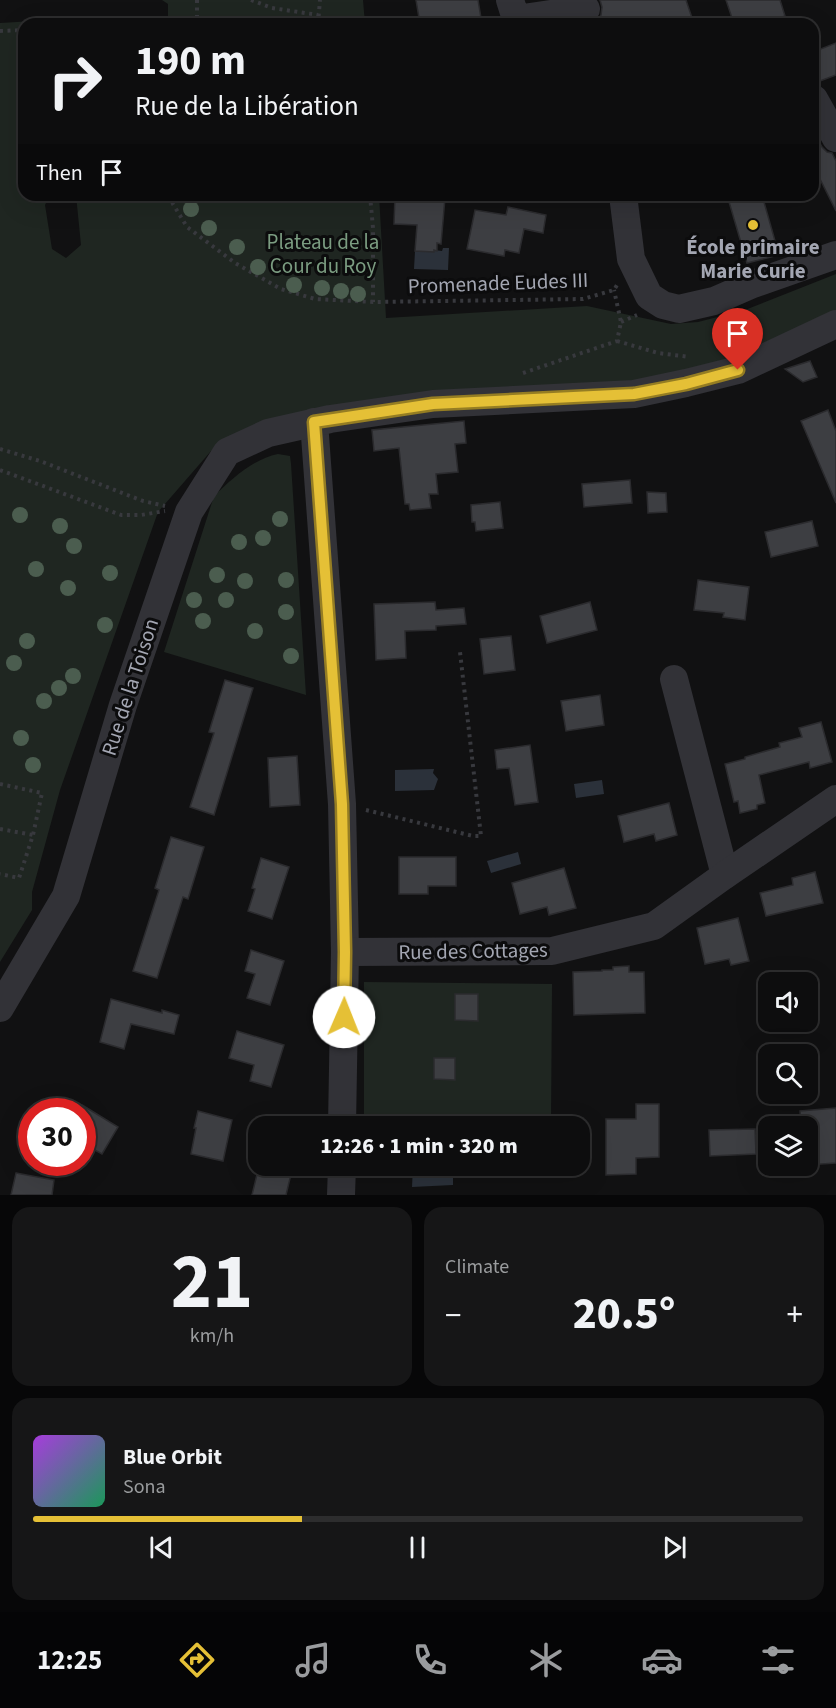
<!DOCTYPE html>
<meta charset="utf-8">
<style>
body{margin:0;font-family:"Source Sans 3",sans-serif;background:#161617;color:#f1f3f6;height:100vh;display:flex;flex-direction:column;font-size:22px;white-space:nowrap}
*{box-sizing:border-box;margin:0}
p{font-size:20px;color:#9a9c9e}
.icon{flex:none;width:33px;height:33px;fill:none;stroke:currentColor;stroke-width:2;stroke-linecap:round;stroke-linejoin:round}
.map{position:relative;height:1195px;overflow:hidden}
.details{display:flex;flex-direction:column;gap:12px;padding:12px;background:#070708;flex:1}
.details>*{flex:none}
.hud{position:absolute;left:18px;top:18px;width:801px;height:183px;border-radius:18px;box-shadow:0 6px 24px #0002,0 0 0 2px #2d2d2e;background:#0d0d0e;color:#f1f3f6;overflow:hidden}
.controls{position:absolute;left:758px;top:972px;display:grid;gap:12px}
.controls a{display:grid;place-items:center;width:60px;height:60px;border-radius:12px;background:#0d0d0e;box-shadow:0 6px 24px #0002,0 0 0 2px #2d2d2e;font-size:30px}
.speed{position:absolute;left:18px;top:1098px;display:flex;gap:12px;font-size:30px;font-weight:700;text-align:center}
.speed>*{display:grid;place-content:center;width:78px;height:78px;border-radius:50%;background:#0d0d0e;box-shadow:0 6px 24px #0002,0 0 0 2px #2d2d2e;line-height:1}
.speed .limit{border:9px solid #d22;background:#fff;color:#111}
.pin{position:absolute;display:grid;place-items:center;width:51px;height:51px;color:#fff;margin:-62px -26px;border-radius:50% 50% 50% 0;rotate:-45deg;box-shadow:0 0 6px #0007}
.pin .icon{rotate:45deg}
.me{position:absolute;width:66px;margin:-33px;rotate:1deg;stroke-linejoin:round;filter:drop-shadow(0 0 4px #0008)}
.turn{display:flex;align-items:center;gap:21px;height:126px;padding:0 18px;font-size:27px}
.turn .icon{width:78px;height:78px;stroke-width:2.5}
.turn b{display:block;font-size:42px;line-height:51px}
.then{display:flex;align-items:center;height:57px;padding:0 18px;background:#0003;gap:12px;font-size:22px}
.big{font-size:45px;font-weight:800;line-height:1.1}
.details .card{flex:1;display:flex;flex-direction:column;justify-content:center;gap:9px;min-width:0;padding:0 21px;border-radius:18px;background:#161617}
.details .dial{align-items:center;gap:0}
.dial b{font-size:78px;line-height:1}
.song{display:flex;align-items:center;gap:18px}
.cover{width:72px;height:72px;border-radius:9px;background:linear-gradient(135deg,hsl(280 70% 55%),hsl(150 70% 35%))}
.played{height:6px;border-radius:3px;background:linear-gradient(90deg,#e5c036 35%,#2d2d2e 35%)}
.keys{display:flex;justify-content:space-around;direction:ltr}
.heat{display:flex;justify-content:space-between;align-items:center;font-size:33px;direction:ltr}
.details .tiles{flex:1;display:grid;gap:12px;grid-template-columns:1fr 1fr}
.card:last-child{grid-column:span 2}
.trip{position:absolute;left:248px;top:1116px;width:342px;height:60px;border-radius:18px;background:#0d0d0e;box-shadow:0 6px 24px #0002,0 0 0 2px #2d2d2e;font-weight:800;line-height:60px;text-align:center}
.tab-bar{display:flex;height:96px;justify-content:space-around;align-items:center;background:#050506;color:#9a9c9e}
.tab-bar .icon{width:42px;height:42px}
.tab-bar .active{color:#e5c036}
.tab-bar b{font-size:27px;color:#f1f3f6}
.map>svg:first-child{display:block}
.green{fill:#1f2621}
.water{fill:#2b313a}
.building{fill:#3d3e42;stroke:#2b2b2e;stroke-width:1.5}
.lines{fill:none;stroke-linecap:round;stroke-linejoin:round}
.path{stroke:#38393e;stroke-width:4;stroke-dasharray:3 4.5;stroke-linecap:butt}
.minor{stroke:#323237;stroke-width:28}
.tree{fill:#4b5d4f}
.route-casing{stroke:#957d23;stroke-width:15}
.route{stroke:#e5c036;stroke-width:10}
.poi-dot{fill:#e5c036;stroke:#0c0c0d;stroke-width:2}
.labels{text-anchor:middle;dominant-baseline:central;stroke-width:6;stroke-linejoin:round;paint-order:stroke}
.park-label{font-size:21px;fill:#7b9c81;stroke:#0c0c0d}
.poi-label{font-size:21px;font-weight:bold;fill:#a3a6b2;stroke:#0c0c0d}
.street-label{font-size:21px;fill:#a3a6b2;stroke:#0c0c0d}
</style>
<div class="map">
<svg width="836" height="1195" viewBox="0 0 836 1195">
<rect width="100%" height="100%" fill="#111112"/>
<!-- green -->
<g class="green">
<path d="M162,0H363L365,24H168V4Z"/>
<path d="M101,17L106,24H24V195H50L45,205L52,249L66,258L81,245L76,195H379L386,318L587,306L671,324L698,322L745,310L836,274V311L775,343L690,373L211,451L158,512L60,790L32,892V910L0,962V23Z"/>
<path d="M278,454L290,456L291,464L306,695L164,652L214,496C232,479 253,459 278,454Z"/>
<path d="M364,982L552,984L551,1126H364Z"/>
</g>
<!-- water -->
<g class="water">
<path d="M443,248H449L448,270L414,269L415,251L434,252V250L442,251Z"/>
<path d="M434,769L433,773L438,779L434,790L395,791V770Z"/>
<path d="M602,780L604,794L576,798L574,784Z"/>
<path d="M518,852L521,864L491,873L487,861Z"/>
<path d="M413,1166L453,1167V1185L412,1187Z"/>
</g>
<!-- building -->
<g class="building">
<path d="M416,0H478L482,24H420Z"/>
<path d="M600,0H686L694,24H598V20L601,15L602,7Z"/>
<path d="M726,0H780L785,16L760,24H734Z"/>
<path d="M836,43V75L820,81L813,63V52Z"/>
<path d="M813,131L822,147L827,152L832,153L836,161V211L813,165Z"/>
<path d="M395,195L445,198L441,244L437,243V251L434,250V252L415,251L417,225L394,224Z"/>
<path d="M727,195H762L779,255L747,263Z"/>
<path d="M508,207L546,215L543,233L524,229L519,253L505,250L504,256L467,249L475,210L506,215Z"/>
<path d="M810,361L817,377L803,382L785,369Z"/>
<path d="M828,410L836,431V503L801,421Z"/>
<path d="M464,421L466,443L455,444L458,472L436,474L438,494H429L431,508L410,510L409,504H405L399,448L374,451L372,430Z"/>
<path d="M630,480L632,503L584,507L582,484Z"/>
<path d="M647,492L666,493L667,512L648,513Z"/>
<path d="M500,502L503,528L476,531L475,522H472L471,505Z"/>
<path d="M812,521L818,546L771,557L765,532Z"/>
<path d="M698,580L749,587L745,620L723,617L724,613L694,610Z"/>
<path d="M435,602L436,610L464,608L466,624L436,626V630L405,631L406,658L376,660L374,604Z"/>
<path d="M590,602L597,630L547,643L540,616Z"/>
<path d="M511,636L515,670L484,674L480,639Z"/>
<path d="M225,680L253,688L214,815L190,807L214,733L209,732Z"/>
<path d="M600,695L604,725L566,731L561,701Z"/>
<path d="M821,722L832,762L810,768L809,762L759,775L765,803L757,805V809L740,813L738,801L734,802L725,764L745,759V757L780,747L779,743L802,737L799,728Z"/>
<path d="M530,745L538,802L515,805L509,768L497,769L495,750Z"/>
<path d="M297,756L300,805L270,807L268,758Z"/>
<path d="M669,803L677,835L656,841L654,834L624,842L618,816Z"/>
<path d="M171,837L204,847L188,899L183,897L157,978L133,971L159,890L155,888Z"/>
<path d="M399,857H456V886H428V894H399Z"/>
<path d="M261,858L289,867L272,919L248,911L255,889L252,888Z"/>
<path d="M564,868L576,908L549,915L547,907L520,914L512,883Z"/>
<path d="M815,872L823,903L766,916L760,893L793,885L792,878Z"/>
<path d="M738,918L749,961L731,965L729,959L705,964L697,928Z"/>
<path d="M251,950L284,961L270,1005L247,998L255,974L245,971Z"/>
<path d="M629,966V972H644L645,1013L574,1015L573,972L602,971V970H613V967Z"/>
<path d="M455,994H478V1021L455,1020Z"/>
<path d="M111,999L162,1013V1010L179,1015L174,1034L131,1024L124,1049L100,1042Z"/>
<path d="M237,1031L284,1045L271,1087L250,1081L254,1065L229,1058Z"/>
<path d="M434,1058H455V1080L434,1079Z"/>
<path d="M636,1104H659V1157L636,1158V1174L606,1175V1119H636Z"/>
<path d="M82,1105L118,1127L102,1154L82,1143Z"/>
<path d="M836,1108V1163L807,1165V1126H801L800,1111Z"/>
<path d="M198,1111L232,1120L223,1161L191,1154L196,1128H194Z"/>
<path d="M755,1129L756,1154L710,1156L709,1130Z"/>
<path d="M259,1166H293L286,1195H252Z"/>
<path d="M16,1173L54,1180L52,1195H11Z"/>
</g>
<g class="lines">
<!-- path -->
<g class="path">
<path d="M197,0V24"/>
<path d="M251,0L272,8L318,15"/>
<path d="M318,24L320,0"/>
<path d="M0,31L24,30"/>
<path d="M170,195L173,204L187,227L235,263L281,289L315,299L373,302L583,299L614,290L617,285"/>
<path d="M370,195L373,228V302"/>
<path d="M621,322L637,315"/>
<path d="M617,341L658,353L690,357"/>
<path d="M523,373L617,341L621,322L614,290"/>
<path d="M0,449L40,461L143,501L165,506"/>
<path d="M0,470L121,515H141L165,511"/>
<path d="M0,784L42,793L33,835L19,878L0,874"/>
<path d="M366,810L473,836H481L460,652"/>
<path d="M0,829L33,835"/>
</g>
<!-- minor -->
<g class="minor">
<path d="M510,0L516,19L586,9"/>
<path d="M814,99L836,138"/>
<path d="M623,195L631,259L649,296L663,305L679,309L714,301L753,284L836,255"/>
<path d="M314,422L342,804L345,952L342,1126"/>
<path d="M674,679L725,875"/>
<path d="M345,952L552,951L654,926L725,875L836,799"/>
<path d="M0,1008L66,896L123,705L189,512L227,452L268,433L330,419L433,404L634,394L686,383L738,370L836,324"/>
<path d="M341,1195L342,1166"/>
</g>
</g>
<!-- trees -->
<g class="tree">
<circle cx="191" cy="209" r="8"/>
<circle cx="209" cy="228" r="8"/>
<circle cx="237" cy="247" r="8"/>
<circle cx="258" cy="267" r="8"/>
<circle cx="294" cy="285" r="8"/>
<circle cx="322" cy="288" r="8"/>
<circle cx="341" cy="291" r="8"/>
<circle cx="358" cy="294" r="8"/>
<circle cx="20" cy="515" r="8"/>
<circle cx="280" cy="519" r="8"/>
<circle cx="60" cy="526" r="8"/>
<circle cx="263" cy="538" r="8"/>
<circle cx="239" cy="542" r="8"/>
<circle cx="74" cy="546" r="8"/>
<circle cx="36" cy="569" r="8"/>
<circle cx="110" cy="573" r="8"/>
<circle cx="217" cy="575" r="8"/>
<circle cx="286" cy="580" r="8"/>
<circle cx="245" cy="581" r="8"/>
<circle cx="68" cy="588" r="8"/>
<circle cx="194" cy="600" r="8"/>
<circle cx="226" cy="600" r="8"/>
<circle cx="286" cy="612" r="8"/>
<circle cx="203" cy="621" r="8"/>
<circle cx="105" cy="625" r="8"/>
<circle cx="255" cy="631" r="8"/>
<circle cx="27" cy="641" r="8"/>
<circle cx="291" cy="656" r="8"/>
<circle cx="14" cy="663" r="8"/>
<circle cx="73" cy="676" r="8"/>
<circle cx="59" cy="688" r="8"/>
<circle cx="44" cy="701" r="8"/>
<circle cx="21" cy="738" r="8"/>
<circle cx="33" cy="765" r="8"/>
</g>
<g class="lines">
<defs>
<path id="route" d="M344,1017L345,952L342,804L314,422L433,404L634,394L686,384L738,370"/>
</defs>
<!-- route casing -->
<use href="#route" class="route-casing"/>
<!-- route -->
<use href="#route" class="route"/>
</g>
<!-- markers -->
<circle class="poi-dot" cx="753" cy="225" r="6"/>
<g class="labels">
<!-- park labels -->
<g class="park-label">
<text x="323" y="242">Plateau de la<tspan x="323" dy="24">Cour du Roy</tspan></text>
</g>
<!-- poi labels -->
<g class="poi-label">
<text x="753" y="247">École primaire<tspan x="753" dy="24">Marie Curie</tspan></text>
</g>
<!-- street labels -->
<g class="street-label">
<text transform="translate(498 283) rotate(-2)">Promenade Eudes III</text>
<text transform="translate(130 687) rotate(-72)">Rue de la Toison</text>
<text transform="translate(473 951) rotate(-1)">Rue des Cottages</text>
</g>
</g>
</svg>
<div class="controls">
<a><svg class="icon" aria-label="sound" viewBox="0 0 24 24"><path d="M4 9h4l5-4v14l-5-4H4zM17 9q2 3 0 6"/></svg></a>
<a><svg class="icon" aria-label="search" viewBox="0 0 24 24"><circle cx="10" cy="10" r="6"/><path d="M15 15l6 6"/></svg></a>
<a><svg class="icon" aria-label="layers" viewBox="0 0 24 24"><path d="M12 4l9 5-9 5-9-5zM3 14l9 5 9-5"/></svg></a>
</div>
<div class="speed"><div class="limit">30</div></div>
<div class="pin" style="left:738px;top:370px;background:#d93025"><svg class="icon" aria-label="arrive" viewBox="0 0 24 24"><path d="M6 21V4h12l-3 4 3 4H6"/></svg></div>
<svg class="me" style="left:344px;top:1017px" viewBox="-20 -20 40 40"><circle r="19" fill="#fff"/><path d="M0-13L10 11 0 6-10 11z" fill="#e5c036"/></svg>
<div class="trip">12:26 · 1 min · 320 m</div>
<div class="hud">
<div class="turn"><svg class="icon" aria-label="right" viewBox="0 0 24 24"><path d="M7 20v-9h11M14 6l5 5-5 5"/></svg><div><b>190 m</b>Rue de la Libération</div></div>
<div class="then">Then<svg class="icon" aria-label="arrive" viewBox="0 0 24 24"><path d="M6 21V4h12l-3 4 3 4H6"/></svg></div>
</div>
</div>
<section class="details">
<div class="tiles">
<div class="card dial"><b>21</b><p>km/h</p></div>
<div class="card"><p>Climate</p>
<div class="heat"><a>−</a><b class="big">20.5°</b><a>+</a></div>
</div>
<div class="card">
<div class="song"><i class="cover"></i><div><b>Blue Orbit</b><p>Sona</p></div></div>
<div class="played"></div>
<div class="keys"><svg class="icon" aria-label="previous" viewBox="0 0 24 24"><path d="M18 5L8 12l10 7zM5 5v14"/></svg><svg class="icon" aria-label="pause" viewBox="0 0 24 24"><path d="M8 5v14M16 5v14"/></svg><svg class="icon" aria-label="next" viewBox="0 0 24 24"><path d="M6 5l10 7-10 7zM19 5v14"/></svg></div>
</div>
</div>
</section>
<nav class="tab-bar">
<b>12:25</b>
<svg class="icon active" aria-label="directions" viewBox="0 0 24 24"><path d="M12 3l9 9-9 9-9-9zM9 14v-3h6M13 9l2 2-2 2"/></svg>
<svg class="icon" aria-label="music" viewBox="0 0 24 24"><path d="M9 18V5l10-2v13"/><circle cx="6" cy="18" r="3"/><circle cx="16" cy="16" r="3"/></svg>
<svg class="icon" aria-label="phone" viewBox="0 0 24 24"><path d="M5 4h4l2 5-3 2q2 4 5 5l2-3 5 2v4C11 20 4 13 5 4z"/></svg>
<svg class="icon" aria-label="climate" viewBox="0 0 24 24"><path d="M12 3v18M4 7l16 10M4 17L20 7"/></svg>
<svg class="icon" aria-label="car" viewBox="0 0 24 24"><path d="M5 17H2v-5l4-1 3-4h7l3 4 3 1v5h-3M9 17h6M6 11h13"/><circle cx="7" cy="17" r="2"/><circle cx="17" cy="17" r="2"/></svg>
<svg class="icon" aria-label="filters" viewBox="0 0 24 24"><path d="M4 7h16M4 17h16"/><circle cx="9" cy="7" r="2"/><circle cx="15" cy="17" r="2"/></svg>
</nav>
